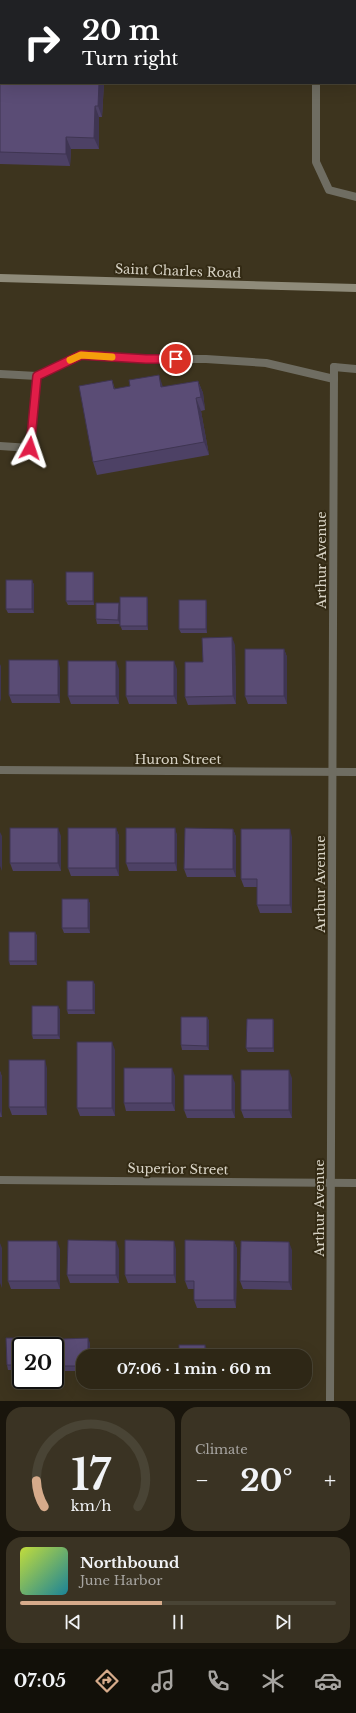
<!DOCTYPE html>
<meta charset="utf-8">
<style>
body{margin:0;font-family:"Libre Baskerville",serif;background:#3a3323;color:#f1f3f6;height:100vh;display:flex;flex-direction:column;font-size:15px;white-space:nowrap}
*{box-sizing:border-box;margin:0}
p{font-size:13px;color:#a7a5a1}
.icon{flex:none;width:22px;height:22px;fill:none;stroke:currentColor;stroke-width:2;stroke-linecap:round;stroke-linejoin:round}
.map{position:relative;height:1401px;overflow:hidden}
.side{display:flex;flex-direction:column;gap:6px;padding:6px;background:#19150c;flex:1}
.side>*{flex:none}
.top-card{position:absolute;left:0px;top:0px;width:356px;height:84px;box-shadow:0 4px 16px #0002,0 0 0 1px #494435;background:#202124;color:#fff;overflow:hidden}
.speed{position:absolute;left:12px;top:1337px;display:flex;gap:8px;font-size:20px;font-weight:700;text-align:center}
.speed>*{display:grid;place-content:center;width:52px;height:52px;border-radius:50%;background:#2e2716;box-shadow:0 4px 16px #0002,0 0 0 1px #494435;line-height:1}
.speed .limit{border:2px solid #111;border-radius:6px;background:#fff;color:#111}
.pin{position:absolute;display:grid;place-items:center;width:34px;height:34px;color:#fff;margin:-17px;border:2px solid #fff;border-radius:50%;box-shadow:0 1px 4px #0007}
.me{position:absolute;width:44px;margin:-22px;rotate:5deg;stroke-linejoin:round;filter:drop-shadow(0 0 3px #0008)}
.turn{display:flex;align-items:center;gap:14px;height:84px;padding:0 16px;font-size:18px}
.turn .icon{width:52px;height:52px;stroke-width:2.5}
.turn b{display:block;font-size:28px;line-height:34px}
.big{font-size:30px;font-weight:800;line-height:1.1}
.side .card{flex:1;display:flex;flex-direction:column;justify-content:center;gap:6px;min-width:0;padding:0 14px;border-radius:16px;background:#3a3323}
.side .dial{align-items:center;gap:0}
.dial svg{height:104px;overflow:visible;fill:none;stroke:#494435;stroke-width:7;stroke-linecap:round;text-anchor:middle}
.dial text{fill:#f1f3f6;stroke:none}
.song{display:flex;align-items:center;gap:12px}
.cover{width:48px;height:48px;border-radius:6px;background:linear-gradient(135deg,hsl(70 70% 55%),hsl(190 70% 35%))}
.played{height:4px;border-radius:2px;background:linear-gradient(90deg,#d6ab8b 45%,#494435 45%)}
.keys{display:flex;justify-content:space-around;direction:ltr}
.heat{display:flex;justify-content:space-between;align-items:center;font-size:22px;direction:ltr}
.side .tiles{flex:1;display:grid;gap:6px;grid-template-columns:1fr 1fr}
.card:last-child{grid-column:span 2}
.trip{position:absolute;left:76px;top:1349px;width:236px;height:40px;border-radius:16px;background:#2e2716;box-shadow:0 4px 16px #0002,0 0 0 1px #494435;font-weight:800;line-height:40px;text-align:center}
.tabs{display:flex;height:64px;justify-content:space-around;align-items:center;background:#121009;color:#a7a5a1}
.tabs .icon{width:28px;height:28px}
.tabs .active{color:#d6ab8b}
.tabs b{font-size:18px;color:#f1f3f6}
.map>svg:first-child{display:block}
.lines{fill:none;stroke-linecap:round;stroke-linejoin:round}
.service{stroke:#6f6d62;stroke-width:8}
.minor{stroke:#6f6d62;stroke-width:8}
.secondary{stroke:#8f8b7a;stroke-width:8}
.wall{fill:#4d4165}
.shaded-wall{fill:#3f3552}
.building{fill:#5a4c75;stroke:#3f3552}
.route-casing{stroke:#92132f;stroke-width:10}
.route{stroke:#e11d48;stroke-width:7}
.slow{stroke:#f59e0b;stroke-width:7}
.labels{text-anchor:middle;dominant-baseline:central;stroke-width:4;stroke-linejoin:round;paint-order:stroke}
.street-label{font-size:13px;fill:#d8d3c5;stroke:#332a14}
</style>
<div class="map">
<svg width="356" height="1401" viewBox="0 0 356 1401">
<rect width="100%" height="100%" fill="#3d341e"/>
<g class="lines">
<!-- service -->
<g class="service">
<path d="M334,367L356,369"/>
<path d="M0,374L37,376L81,355L146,359H206L266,363L334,379"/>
<path d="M0,446L30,448L37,376"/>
</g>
<!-- minor -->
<g class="minor">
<path d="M315,0V1"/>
<path d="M316,83V162L329,190L356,197"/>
<path d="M0,770L356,772"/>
<path d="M0,1180L356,1183"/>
<path d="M330,1401L334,367"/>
</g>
<!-- secondary -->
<path class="secondary" d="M0,278L356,288"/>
</g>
<!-- wall -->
<g class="wall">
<path d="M0,3L104,83L102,117H99V149H71L70,166L0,164Z"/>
<path d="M112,380L115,389L163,387L198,381L203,393L205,410L201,411L209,455L97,475L93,462Z"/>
<path d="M93,572L94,576V605H68L66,601Z"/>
<path d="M32,580L34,585V613H8L6,609Z"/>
<path d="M147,597L148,601V630H122L120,624H97L96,619L120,607Z"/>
<path d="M206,600L207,604V633H181L179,629Z"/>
<path d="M235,645L236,704L188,705L185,697L203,662Z"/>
<path d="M284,649L287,657V704H248L245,696Z"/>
<path d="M60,668V703H12L9,695Z"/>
<path d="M119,669V704H71L68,696Z"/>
<path d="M177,669V704H129L126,696Z"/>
<path d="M116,828L119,836V876H71L68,868Z"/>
<path d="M175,828L177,836V871H129L126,863Z"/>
<path d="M233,829L236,837V877H187L184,869Z"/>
<path d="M61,836V871H13L10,863Z"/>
<path d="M292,837V913H260L257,905V887H244L241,879Z"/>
<path d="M88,899L90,904V933H64L62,928Z"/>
<path d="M35,932L37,936V965H10L9,961Z"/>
<path d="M93,981L95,985V1014H68L67,1010Z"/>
<path d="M58,1006L60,1010V1039H33L32,1035Z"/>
<path d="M207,1017L209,1021V1050H182L181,1045Z"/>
<path d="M273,1019L274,1023V1052H248L246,1048Z"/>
<path d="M115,1050V1116H80L77,1108Z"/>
<path d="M47,1068V1115H12L9,1107Z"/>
<path d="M0,1071L2,1077V1117H0Z"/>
<path d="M175,1076V1111H126L124,1103Z"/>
<path d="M292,1078V1118H244L241,1110Z"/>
<path d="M235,1083V1118H187L184,1110Z"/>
<path d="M234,1241L237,1249L236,1308H197L194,1300V1289H188L185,1281Z"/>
<path d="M60,1249V1289H11L8,1281Z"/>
<path d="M119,1249V1283H70L67,1275Z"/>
<path d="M176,1249V1283H128L125,1275Z"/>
<path d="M292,1250V1290L243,1289L240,1281Z"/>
<path d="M6,1338H32L33,1342V1346H21V1370H8L7,1365Z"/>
<path d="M90,1343V1356H83V1371H64L63,1366Z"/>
<path d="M124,1382H144V1384L124,1383Z"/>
</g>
<!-- shaded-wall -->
<g class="shaded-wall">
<path d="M99,83H104L102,117L98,106Z"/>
<path d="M95,106L99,117V149L94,138Z"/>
<path d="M66,137L71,149L70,166L66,154Z"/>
<path d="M159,375L163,387H161Z"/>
<path d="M198,381L203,393L205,410L201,397Z"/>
<path d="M196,398L201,411L209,455L204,442Z"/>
<path d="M93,572L94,576V605L93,601Z"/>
<path d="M32,580L34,585V613L32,609Z"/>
<path d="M147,597L148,601V630L147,626Z"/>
<path d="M206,600L207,604V633L206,629Z"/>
<path d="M119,603L121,608L120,624L118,620Z"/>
<path d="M232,637L235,645L236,704L233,696Z"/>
<path d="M284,649L287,657V704L284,696Z"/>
<path d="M58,660L60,668V703L58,695Z"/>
<path d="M116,661L119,669V704L116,696Z"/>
<path d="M174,661L177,669V704L174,696Z"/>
<path d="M0,664L1,666V702L0,699Z"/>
<path d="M58,828L61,836V871L58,863Z"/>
<path d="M116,828L119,836V876L116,868Z"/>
<path d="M175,828L177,836V871L175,863Z"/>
<path d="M233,829L236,837V877L233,869Z"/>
<path d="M290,829L292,837V913L290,905Z"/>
<path d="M0,832L2,836V871L0,866Z"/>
<path d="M88,899L90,904V933L88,928Z"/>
<path d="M35,932L37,936V965L35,961Z"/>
<path d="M93,981L95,985V1014L93,1010Z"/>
<path d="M58,1006L60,1010V1039L58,1035Z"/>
<path d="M207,1017L209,1021V1050L207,1046Z"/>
<path d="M273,1019L274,1023V1052L273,1048Z"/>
<path d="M112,1042L115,1050V1116L112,1108Z"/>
<path d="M45,1060L47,1068V1115L45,1107Z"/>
<path d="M172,1068L175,1076V1111L172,1103Z"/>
<path d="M289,1070L292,1078V1118L289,1110Z"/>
<path d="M0,1071L2,1077V1117L0,1111Z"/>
<path d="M232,1075L235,1083V1118L232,1110Z"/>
<path d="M57,1241L60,1249V1289L57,1281Z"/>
<path d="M116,1241L119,1249V1283L116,1275Z"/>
<path d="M174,1241L176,1249V1283L174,1275Z"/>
<path d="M234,1241L237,1249L236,1308L234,1300Z"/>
<path d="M289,1242L292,1250V1290L289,1282Z"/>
<path d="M0,1243L2,1248V1288L0,1283Z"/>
<path d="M32,1338L33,1342V1346H32Z"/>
<path d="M88,1338L90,1343V1356H88Z"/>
<path d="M205,1345L207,1349V1356H205Z"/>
</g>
<!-- building -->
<g class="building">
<path d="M0,3H1V83H99L98,106H95L94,138L66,137V154L0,152Z"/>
<path d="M159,375L161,387L198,381L201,397L196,398L204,442L93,462L79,386L112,380L114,389L130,386L129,380Z"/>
<rect x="66" y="572" width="27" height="29"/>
<rect x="6" y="580" width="26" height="29"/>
<rect x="120" y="597" width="27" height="29"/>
<rect x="179" y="600" width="27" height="29"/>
<path d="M96,603H119L118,620L96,619Z"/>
<path d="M232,637L233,696L185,697V662H203L202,638Z"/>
<rect x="245" y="649" width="39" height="47"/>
<rect x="9" y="660" width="49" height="35"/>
<rect x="68" y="661" width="48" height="35"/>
<rect x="126" y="661" width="48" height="35"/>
<rect x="10" y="828" width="48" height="35"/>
<rect x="68" y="828" width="48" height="40"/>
<rect x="126" y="828" width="49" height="35"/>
<path d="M185,828L233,829V869H184Z"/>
<path d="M241,829H290V905H257V879H241Z"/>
<rect x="62" y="899" width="26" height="29"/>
<rect x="9" y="932" width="26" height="29"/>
<rect x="67" y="981" width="26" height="29"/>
<rect x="32" y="1006" width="26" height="29"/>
<path d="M181,1017H207V1046L181,1045Z"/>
<path d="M247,1019H273V1048H246Z"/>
<rect x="77" y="1042" width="35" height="66"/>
<rect x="9" y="1060" width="36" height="47"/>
<rect x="124" y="1068" width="48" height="35"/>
<rect x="241" y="1070" width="48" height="40"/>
<rect x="184" y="1075" width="48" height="35"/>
<path d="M68,1240L116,1241V1275H67Z"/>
<path d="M125,1240L174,1241V1275H125Z"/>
<path d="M185,1240L234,1241V1300H194V1281H185Z"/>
<rect x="8" y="1241" width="49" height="40"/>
<path d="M241,1241L289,1242V1282L240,1281Z"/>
<path d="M6,1338H32V1346H21V1365H7Z"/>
<path d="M88,1338V1356H83V1366H63V1339Z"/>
<rect x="179" y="1345" width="26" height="11"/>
<rect x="123" y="1350" width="20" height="6"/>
</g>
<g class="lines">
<defs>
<path id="route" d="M30,448L37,376L81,355L146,359H176"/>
</defs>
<!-- route casing -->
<use href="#route" class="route-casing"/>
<!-- route -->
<use href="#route" class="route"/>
<!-- slow -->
<path class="slow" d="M70,360L81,355L112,357"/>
</g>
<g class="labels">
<!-- street labels -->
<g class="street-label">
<text transform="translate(178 271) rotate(2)">Saint Charles Road</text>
<text transform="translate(321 560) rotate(-90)">Arthur Avenue</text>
<text x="178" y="759">Huron Street</text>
<text transform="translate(320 884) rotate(-90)">Arthur Avenue</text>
<text transform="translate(178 1169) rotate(1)">Superior Street</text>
<text transform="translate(319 1208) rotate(-90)">Arthur Avenue</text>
</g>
</g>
</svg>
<div class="speed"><div class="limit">20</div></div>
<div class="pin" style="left:176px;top:359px;background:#d93025"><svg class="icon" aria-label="arrive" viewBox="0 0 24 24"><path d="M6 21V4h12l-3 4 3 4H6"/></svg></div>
<svg class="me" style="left:30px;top:448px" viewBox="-20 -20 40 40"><path d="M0-17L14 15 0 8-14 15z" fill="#e11d48" stroke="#fff" stroke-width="4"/></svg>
<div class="trip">07:06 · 1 min · 60 m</div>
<div class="top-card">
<div class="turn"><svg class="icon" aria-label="right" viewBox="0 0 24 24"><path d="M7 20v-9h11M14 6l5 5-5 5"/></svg><div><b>20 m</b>Turn right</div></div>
</div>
</div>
<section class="side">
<div class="tiles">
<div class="card dial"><svg viewBox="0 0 100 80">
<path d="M14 69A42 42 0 1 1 86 69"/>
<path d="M14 69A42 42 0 0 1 8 49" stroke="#d6ab8b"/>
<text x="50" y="56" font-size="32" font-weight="700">17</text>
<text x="50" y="72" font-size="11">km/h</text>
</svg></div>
<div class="card"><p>Climate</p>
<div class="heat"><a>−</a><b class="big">20°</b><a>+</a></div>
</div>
<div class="card">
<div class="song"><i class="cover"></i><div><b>Northbound</b><p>June Harbor</p></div></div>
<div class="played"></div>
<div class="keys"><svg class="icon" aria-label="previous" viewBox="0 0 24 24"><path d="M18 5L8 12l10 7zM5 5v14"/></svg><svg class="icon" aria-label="pause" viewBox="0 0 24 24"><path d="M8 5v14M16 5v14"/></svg><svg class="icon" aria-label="next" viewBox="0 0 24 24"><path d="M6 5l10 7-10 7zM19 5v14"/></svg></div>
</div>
</div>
</section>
<nav class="tabs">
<b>07:05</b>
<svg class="icon active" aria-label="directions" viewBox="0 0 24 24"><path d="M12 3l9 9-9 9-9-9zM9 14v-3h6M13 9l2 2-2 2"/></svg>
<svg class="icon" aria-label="music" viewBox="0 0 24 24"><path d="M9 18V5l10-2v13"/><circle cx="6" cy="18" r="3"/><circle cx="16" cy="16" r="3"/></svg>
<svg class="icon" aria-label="phone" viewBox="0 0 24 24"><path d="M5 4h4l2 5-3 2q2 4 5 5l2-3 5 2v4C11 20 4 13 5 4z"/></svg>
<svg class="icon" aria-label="climate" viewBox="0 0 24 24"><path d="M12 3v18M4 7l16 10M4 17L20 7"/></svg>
<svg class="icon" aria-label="car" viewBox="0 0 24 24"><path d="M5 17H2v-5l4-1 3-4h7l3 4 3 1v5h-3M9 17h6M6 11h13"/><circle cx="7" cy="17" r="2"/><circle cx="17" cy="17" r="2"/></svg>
</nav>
